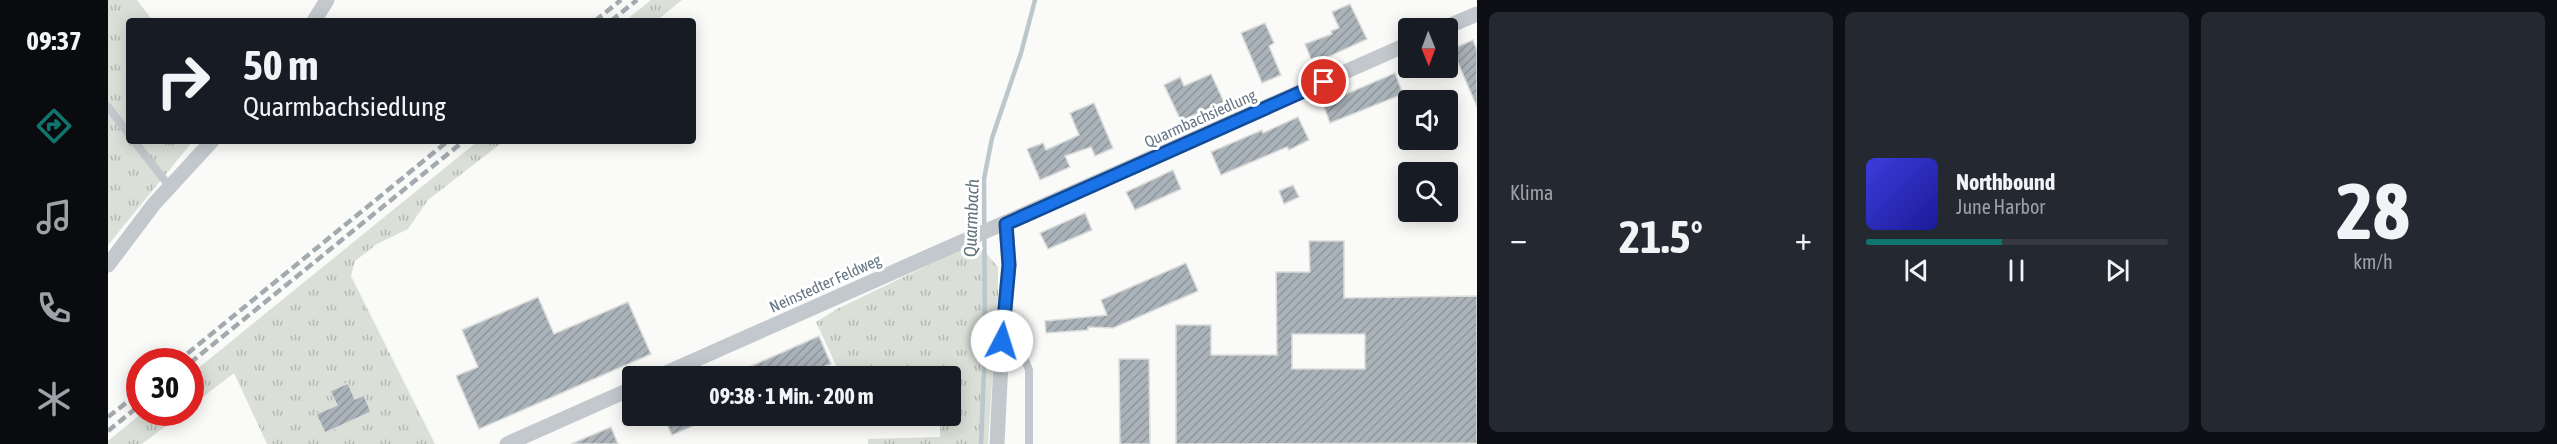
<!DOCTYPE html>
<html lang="de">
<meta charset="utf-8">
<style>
body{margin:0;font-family:"Asap Condensed",sans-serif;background:#242831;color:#f1f3f6;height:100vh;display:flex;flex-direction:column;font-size:22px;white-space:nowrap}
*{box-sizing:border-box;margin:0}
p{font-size:20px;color:#9ea1a6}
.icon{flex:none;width:33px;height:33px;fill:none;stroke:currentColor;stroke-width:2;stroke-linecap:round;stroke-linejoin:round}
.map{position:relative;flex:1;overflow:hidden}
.details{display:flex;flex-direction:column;gap:12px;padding:12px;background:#0d0f14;width:1080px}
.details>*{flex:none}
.guide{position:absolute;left:18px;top:18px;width:570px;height:126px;border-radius:6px;box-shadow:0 3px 15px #0003;background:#171b24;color:#f1f3f6;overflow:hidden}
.needle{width:39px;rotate:179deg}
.tools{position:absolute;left:1290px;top:18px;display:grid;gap:12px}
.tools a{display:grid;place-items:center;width:60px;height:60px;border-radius:6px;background:#171b24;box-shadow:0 3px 15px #0003;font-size:30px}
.speed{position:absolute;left:18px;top:348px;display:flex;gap:12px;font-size:30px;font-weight:700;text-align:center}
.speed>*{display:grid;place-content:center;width:78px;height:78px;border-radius:50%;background:#171b24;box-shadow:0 3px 15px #0003;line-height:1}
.speed .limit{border:9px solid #d22;background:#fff;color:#111}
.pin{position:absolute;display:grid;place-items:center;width:51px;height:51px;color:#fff;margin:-26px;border:3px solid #fff;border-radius:50%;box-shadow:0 2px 6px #0007}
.me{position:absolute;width:66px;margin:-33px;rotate:5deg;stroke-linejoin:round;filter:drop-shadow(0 0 4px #0008)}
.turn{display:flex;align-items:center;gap:21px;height:126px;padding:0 18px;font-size:27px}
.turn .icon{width:78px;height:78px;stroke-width:2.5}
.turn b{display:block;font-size:42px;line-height:51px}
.big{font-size:45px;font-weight:700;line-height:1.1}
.details .card{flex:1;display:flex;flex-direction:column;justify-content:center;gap:9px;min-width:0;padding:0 21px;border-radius:9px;background:#242831}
.details .dial{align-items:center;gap:0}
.dial b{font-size:78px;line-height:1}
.song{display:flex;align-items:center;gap:18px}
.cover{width:72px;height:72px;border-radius:9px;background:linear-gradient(135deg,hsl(240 70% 55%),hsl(240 70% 35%))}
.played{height:6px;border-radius:3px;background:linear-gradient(90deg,#0f766e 45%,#363941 45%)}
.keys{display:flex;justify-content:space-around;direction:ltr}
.heat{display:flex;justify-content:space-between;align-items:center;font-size:33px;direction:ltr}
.details .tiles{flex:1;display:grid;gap:12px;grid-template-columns:repeat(3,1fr)}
.trip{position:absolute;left:514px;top:366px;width:339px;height:60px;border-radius:6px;background:#171b24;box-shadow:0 3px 15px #0003;font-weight:700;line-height:60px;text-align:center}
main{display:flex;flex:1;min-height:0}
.tabs{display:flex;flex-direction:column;width:108px;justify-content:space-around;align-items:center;background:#090b0e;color:#9ea1a6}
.tabs .icon{width:42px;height:42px}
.tabs .selected{color:#0f766e}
.tabs b{font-size:27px;color:#f1f3f6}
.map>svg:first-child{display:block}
.grass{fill:url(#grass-tufts)}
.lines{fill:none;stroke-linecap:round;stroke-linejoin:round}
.stream{stroke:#bbc7cb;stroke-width:4.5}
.building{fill:url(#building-hatch);stroke:#dcdcda;stroke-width:1.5;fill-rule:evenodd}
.service{stroke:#c3c8cc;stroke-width:8}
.minor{stroke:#c3c8cc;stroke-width:15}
.rail{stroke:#a2aab0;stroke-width:4.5;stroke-dasharray:9 4.5;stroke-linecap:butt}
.route-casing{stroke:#114b97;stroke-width:15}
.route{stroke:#1a73e8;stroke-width:10}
.labels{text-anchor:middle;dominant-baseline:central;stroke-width:6;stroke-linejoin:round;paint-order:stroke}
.street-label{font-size:16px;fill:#657683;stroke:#fff}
.water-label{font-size:18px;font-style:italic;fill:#60757c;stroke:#fff}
</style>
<main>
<nav class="tabs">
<b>09:37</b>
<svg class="icon selected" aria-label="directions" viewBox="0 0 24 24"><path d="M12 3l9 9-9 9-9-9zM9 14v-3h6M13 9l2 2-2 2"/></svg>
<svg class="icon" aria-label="music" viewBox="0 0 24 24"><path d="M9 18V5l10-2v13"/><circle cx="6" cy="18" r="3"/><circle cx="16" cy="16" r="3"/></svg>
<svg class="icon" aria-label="phone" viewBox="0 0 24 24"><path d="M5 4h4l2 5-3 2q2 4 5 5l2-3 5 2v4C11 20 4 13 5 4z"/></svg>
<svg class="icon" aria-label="climate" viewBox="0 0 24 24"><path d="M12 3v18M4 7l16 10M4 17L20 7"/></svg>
</nav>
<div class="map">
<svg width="1369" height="444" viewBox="0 0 1369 444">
<defs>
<pattern id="grass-tufts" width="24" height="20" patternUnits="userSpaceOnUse" patternTransform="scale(1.5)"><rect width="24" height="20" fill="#dadfd7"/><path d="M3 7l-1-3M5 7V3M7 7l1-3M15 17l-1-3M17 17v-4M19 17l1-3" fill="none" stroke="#b4b9b4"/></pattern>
<pattern id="building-hatch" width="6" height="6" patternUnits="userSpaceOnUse" patternTransform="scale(1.5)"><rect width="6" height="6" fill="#aab3b9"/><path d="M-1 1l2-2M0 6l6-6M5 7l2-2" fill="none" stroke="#8e969c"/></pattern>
</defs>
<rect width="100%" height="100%" fill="#fafaf8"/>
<!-- grass -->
<g class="grass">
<path d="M0,0H29L45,21H21V141H85L0,245Z"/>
<path d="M543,0H574L548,21H517Z"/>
<path d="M370,141H396L320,200L300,229L269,244L247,261L243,276L327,444H159L126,373L83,406V374Z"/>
<path d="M868,242L890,267V295L880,444H760V439L832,437V416H843V376H761L756,373L733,376L708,322L729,309Z"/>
<path d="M34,413H75L34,444H0V441Z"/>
</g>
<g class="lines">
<!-- stream -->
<path class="stream" d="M873,444L877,346L876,179L884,138L913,53L927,0"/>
</g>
<!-- building -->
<g class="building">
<path d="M1242,4L1259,39L1205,64L1197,44L1224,34L1223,31L1231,28L1224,12Z"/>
<path d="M1157,23L1166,43L1161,46L1173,75L1154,83L1133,33Z"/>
<path d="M1365,40L1369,50V107L1344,49Z"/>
<path d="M1287,73L1295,94L1222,123L1215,104Z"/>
<path d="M1103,74L1116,102L1073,121L1056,85L1072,77L1076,86Z"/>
<path d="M986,103L1005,148L987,156L983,147L957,156L962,167L932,180L919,149L935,143L938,150L971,135L962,113Z"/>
<path d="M1190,117L1201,140L1181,150L1179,147L1113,175L1103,152L1154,130L1155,133Z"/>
<path d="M1065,170L1073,189L1027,210L1018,192Z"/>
<path d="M1185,185L1191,197L1176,204L1171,191Z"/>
<path d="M977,213L984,230L940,249L932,233Z"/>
<path d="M1201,241H1236V298L1369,296V443L1068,444V325H1103V355H1169L1168,272H1202ZM1184,334H1257V369H1184Z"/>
<path d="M1078,263L1090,291L1005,328L980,327V330L938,333L937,321L999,315L993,300Z"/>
<path d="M430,297L446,334L520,302L543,354L371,429L348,376L370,367L354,330Z"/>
<path d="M711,336L723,364L693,376H621Z"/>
<path d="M1011,359H1041L1042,444H1012Z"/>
<path d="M240,383L247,399L256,395L263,412L217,433L208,414L229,405L222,391Z"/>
<path d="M555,416H608L564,435Z"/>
<path d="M503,427L510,444H463Z"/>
</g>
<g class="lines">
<!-- service -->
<g class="service">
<path d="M0,107L21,134"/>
<path d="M26,141L62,187"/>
<path d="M894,341L913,349L921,370V444"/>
</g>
<!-- minor -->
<g class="minor">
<path d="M206,21L219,0"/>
<path d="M1336,28L1369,14"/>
<path d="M0,265L46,204L104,141"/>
<path d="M551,376L1300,44"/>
<path d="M399,444L525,388"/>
<path d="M889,444L894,341L901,265L898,224"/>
</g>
<!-- rail -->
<g class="rail">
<path d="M487,21L513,0"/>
<path d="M503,21L529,0"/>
<path d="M69,362L340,141"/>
<path d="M82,363L356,141"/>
<path d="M0,417L32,392"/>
<path d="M0,431L32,405"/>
</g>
</g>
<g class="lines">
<defs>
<path id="route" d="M894,341L901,265L898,224L1216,82"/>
</defs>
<!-- route casing -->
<use href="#route" class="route-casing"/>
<!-- route -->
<use href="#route" class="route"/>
</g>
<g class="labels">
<!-- street labels -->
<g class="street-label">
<text transform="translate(1092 118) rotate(-24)">Quarmbachsiedlung</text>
<text transform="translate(717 283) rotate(-24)">Neinstedter Feldweg</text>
</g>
<!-- water labels -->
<g class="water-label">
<text transform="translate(863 218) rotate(-88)">Quarmbach</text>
</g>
</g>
</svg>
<div class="tools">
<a><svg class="needle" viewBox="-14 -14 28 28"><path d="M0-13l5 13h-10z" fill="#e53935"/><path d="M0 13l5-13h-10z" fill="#9ea1a6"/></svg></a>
<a><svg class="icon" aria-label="sound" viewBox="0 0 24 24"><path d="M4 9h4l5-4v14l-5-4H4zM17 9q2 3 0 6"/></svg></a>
<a><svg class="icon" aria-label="search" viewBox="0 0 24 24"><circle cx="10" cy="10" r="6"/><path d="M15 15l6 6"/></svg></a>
</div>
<div class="speed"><div class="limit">30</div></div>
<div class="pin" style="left:1216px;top:82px;background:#d93025"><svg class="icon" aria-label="arrive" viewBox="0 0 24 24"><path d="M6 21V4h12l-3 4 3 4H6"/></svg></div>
<svg class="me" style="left:894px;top:341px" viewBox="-20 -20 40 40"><circle r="19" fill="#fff"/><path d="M0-13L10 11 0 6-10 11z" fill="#1a73e8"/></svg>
<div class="trip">09:38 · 1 Min. · 200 m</div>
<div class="guide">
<div class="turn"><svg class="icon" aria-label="right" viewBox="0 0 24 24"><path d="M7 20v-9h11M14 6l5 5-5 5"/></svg><div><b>50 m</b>Quarmbachsiedlung</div></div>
</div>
</div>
<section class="details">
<div class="tiles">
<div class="card"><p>Klima</p>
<div class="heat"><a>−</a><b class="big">21.5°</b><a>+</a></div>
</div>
<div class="card">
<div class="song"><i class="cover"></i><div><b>Northbound</b><p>June Harbor</p></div></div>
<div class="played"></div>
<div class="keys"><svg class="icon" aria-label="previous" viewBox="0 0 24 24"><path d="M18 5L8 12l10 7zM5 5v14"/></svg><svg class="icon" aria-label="pause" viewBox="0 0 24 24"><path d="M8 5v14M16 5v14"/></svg><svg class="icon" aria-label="next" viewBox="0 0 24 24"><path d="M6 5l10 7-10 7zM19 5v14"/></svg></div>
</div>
<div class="card dial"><b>28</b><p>km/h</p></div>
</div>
</section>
</main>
